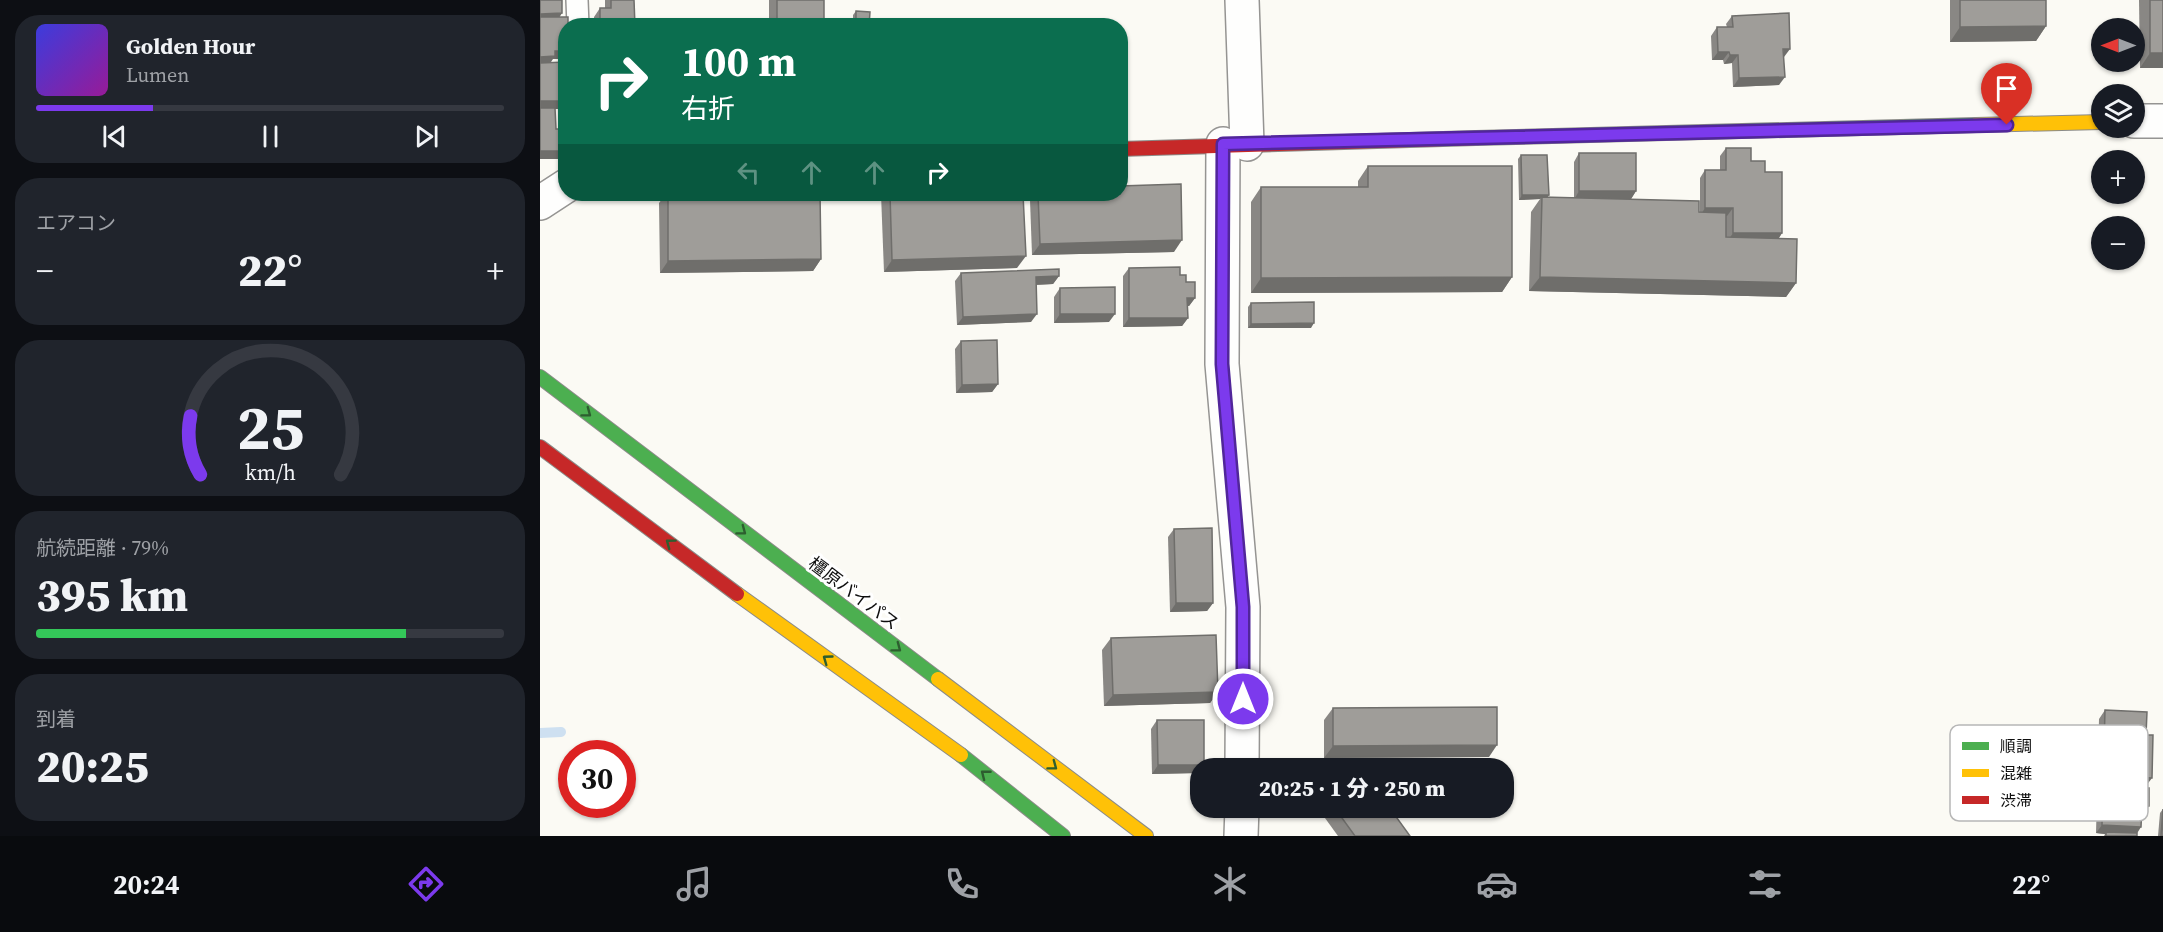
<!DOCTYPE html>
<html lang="ja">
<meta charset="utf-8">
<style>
body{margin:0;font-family:"Source Serif 4","Noto Sans JP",serif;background:#20242c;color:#f1f3f6;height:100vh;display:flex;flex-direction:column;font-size:22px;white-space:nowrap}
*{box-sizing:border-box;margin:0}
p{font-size:20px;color:#9ea1a6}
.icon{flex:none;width:33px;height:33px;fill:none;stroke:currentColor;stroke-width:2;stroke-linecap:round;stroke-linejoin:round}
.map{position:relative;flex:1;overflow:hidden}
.panel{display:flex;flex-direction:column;gap:15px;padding:15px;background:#0d0f14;width:540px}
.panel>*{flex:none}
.banner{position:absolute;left:18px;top:18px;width:570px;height:183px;border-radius:24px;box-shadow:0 2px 4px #0004;background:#0b6e4f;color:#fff;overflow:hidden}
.needle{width:39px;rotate:270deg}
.tools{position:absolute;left:1551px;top:18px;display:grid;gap:12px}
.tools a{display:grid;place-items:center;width:54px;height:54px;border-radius:50%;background:#171b24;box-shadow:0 2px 4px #0004;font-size:30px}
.speed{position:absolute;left:18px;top:740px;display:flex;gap:12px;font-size:30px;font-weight:700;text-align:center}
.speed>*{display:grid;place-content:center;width:78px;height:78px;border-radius:50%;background:#171b24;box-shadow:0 2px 4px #0004;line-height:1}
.speed .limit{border:9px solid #d22;background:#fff;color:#111}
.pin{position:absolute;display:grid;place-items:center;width:51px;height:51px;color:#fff;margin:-62px -26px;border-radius:50% 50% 50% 0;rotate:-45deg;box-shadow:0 0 6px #0007}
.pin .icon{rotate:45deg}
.me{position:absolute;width:66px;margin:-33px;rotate:0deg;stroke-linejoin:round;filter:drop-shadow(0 0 4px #0008)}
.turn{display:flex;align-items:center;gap:21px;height:126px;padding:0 24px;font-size:27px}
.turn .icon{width:78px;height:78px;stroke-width:2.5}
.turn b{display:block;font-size:42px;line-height:51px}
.lanes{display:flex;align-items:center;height:57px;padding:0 24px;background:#0003;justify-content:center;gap:30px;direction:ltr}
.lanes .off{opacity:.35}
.big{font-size:45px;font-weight:800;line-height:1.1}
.panel .card{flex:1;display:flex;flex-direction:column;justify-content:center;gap:9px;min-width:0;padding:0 21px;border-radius:24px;background:#20242c}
.panel .dial{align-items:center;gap:0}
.dial svg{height:156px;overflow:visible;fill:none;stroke:#363941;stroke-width:7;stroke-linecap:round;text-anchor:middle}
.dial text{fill:#f1f3f6;stroke:none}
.song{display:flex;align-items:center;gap:18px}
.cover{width:72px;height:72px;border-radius:9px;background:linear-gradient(135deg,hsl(240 70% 55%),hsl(300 70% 35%))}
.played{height:6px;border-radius:3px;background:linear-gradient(90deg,#7c3aed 25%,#363941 25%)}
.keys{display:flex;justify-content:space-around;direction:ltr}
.heat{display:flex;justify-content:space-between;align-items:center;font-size:33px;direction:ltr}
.charge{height:9px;border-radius:4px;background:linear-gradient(90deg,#34c759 79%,#363941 0)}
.trip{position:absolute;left:650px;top:758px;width:324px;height:60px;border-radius:24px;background:#171b24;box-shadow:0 2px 4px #0004;font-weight:800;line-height:60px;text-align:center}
.dock{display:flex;height:96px;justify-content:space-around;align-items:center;background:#090b0e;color:#9ea1a6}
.dock .icon{width:42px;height:42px}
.dock .selected{color:#7c3aed}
.dock b{font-size:27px;color:#f1f3f6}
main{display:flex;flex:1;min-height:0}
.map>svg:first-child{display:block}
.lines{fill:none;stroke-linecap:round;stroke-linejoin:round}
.stream{stroke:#cee0f1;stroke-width:10}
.lane-casing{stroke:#959492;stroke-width:24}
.street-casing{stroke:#959492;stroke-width:36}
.fast-casing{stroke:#8b8b88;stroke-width:16}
.slow-casing{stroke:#8b8b88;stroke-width:16}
.jam-casing{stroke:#8b8b88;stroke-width:16}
.lane{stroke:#fefefd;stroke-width:21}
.street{stroke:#fefefd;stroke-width:33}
.fast{stroke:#4caf50;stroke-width:14}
.slow{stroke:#ffc107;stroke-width:14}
.jam{stroke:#c62828;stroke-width:14}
.wall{fill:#898784}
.shaded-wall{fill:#6f6e6b}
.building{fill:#9f9d99;stroke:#6f6e6b;stroke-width:1.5}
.oneway{stroke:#2d5e2f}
.route-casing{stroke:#51269a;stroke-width:15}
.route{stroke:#7c3aed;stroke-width:10}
.labels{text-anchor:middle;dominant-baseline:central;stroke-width:6;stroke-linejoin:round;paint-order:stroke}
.street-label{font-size:18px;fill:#0e0e0e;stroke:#fff}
.key{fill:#fff;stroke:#b7b7b7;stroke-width:1.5}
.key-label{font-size:16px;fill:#0e0e0e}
</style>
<main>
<section class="panel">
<div class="card">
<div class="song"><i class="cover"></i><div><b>Golden Hour</b><p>Lumen</p></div></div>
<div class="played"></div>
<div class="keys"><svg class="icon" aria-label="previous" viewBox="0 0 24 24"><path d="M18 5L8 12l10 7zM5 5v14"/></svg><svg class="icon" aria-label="pause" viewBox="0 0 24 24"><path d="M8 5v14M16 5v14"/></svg><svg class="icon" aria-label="next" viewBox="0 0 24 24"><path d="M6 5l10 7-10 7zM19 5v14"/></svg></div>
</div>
<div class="card"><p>エアコン</p>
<div class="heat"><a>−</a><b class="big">22°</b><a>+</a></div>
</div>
<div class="card dial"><svg viewBox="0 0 100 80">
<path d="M14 69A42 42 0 1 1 86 69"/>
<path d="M14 69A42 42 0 0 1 9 39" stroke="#7c3aed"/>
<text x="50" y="56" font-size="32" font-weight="700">25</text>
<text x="50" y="72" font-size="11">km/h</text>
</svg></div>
<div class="card"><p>航続距離 · 79%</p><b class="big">395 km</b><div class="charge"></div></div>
<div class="card"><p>到着</p><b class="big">20:25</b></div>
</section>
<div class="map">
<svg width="1623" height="836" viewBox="0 0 1623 836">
<rect width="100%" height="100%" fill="#fbfaf4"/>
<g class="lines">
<!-- stream -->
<path class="stream" d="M0,733L21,732"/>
<defs>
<path id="lane" d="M37,0L38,26"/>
<g id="street">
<path d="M702,0L707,144"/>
<path d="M1594,121H1623"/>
<path d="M683,144L682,364L703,607L702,768"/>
<path d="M0,203L26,186"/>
<path d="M701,836L702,807"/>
</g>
<g id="fast">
<path d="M936,138L1436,125"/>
<path d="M0,377L398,679"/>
<path d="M421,755L523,836"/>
</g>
<g id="slow">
<path d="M1436,125L1562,122"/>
<path d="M197,594L421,755"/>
<path d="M398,679L606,836"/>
</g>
<g id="jam">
<path d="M580,149L936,138"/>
<path d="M0,447L197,594"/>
</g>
</defs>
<!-- lane casing -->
<use href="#lane" class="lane-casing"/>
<!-- street casing -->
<use href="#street" class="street-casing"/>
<!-- fast casing -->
<use href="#fast" class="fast-casing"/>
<!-- slow casing -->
<use href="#slow" class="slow-casing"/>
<!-- jam casing -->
<use href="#jam" class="jam-casing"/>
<!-- lane -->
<use href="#lane" class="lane"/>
<!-- street -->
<use href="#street" class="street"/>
<!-- fast -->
<use href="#fast" class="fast"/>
<!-- slow -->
<use href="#slow" class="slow"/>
<!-- jam -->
<use href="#jam" class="jam"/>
</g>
<!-- wall -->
<g class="wall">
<path d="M65,0H94L95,26H54V17L60,8H65Z"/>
<rect x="229" y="0" width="55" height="26"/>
<path d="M1410,0H1506V26L1496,41L1410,42Z"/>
<path d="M1599,0H1623V68H1600Z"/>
<path d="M316,11L329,26H313V15Z"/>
<path d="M1192,16L1244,57L1239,85L1193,87L1192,63L1184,64L1183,60H1172L1171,36L1177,27H1187L1186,24Z"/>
<path d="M1186,148L1211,161L1225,172L1242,233L1239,238L1256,283L1246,297L989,291L991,212L1000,199L979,200L978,159L981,155L1009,195L1007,198H1034V162L1039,153L1096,191L1091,199L1160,212V178L1165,170H1180V156Z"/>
<path d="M828,166L972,277L962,292L711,293V202L721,187H818V181Z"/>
<path d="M126,194H235V195H246V194H280L281,259L273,271L120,273L119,203Z"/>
<path d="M341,194H483L477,268L344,272Z"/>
<path d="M494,194H580L634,252L492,255L490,200Z"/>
<path d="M589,268L640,275L646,282L655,298L649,306H648V318L642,326L583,327V276Z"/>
<path d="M421,273L519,276L513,284L496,285L491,322L417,325L415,281Z"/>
<path d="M520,288L569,322L514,323V297Z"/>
<path d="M711,303L771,328H708V307Z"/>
<path d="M421,341L458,384L452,392L416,393L415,349Z"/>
<path d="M634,529L673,603L667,611L630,612L628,537Z"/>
<path d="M571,638L678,692L670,703L564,706L562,650Z"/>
<path d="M793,708L949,757L784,758V720Z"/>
<path d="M1565,710L1606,786H1600V788L1609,806L1603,814H1602L1597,833V836H1564L1565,834L1556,833L1559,719Z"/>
<path d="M617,720L662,768L658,773L612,774L611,729Z"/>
<path d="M777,807H849L870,836H798Z"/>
<path d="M1623,809V836H1618L1620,813Z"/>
</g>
<!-- shaded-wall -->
<g class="shaded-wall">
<path d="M22,13L19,18H0V14Z"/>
<path d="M1506,26L1496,41L1410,42L1420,27Z"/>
<path d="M1243,49H1250L1244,57Z"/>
<path d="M15,51H26V55L22,59H13L9,65H0V57Z"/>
<path d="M1178,52H1189L1183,60H1172Z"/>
<path d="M1610,53H1623V68H1600Z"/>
<path d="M1190,55H1198L1192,63L1184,64Z"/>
<path d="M1245,77L1239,85L1193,87L1199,78Z"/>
<path d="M0,101H26V106L23,109H0Z"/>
<path d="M0,151H26V156L24,159H0Z"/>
<path d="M1039,191H1096L1091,199L1034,200Z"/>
<path d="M982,195H1009L1006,199L1002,197L1000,199L979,200Z"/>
<path d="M1165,208H1193L1187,216H1160Z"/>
<path d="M1193,233H1242L1236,242H1187Z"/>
<path d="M642,240L634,252L492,255L500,244Z"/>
<path d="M486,256L477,268L344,272L352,260Z"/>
<path d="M281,259L273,271L120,273L128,261Z"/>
<path d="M519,276L513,284L490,285L496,277Z"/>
<path d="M972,277L962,292L711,293L721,278Z"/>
<path d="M1000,277L1256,283L1246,297L989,291Z"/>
<path d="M647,298H655L649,306H642Z"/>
<path d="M497,314L491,322L417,325L423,317Z"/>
<path d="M520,314H575L569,322L514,323Z"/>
<path d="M589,318H648L642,326L583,327Z"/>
<path d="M774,323L771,328H708L711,324Z"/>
<path d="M458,384L452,392L416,393L422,385Z"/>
<path d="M636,603H673L667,611L630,612Z"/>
<path d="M678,692L670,703L564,706L573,695Z"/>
<path d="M957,745L949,757L784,758L793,746Z"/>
<path d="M618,765H664L662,768H660V771L658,773L612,774Z"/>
<path d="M1600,777L1612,778L1606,786H1594Z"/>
<path d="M1602,805L1609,806L1603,814H1596Z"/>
<path d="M1562,825L1601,827L1596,835L1566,832L1565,834L1556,833Z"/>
</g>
<!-- building -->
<g class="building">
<path d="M0,0H22V13L0,14Z"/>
<path d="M71,0H94L95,26H60V8H71Z"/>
<rect x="237" y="0" width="47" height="26"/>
<path d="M1420,0H1506V26L1420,27Z"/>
<rect x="1610" y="0" width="13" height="53"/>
<path d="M316,11L330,12L329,26H316Z"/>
<path d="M1249,13L1250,49H1243L1245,77L1199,78L1198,55H1190L1189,52H1178L1177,27H1193L1192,16Z"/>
<path d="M0,17H28V26H26V51H15V56L0,57Z"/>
<path d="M26,62V101H0V63Z"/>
<path d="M0,108H15L16,129H26V151H0Z"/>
<path d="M1186,148H1211V161H1225V172H1242V233H1193V208H1165V170H1186Z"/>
<rect x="1039" y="153" width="57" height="38"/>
<path d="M981,155H1007L1009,195H982Z"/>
<path d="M828,166H972V277L721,278V187H828Z"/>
<path d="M641,184L642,240L500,244L498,194H580V186Z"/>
<path d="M128,194H235V195L280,194L281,259L128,261Z"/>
<path d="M350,194H483L486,256L352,260Z"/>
<path d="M1002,197L1159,201V212L1186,213V237L1257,239L1256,283L1000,277Z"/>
<path d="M640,267V275H646V282H655V298H647L648,318H589V268Z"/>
<path d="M519,269V276L496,277L497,314L423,317L421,273Z"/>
<path d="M575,287V314H520V288Z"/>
<path d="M774,302V323L711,324V303Z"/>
<path d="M457,340L458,384L422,385L421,341Z"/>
<path d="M672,528L673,603H636L634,529Z"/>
<path d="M676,635L678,692L573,695L571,638Z"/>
<path d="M957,707V745L793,746V708Z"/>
<path d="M1565,710L1607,712L1606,735H1613L1612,778L1600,777V788H1609V806L1602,805L1601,827L1562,825Z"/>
<path d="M617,720H664V765H618Z"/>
<path d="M794,807H849L870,836H815Z"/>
<path d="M1623,809V836H1621Z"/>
<path d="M1566,832L1597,833V836H1566Z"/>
</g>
<!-- one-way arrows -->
<defs><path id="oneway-chevron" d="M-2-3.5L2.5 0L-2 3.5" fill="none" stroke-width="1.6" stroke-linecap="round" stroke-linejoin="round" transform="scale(1.5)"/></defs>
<g class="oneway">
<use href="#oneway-chevron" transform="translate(47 413) rotate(37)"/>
<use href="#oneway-chevron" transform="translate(202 531) rotate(37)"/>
<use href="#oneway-chevron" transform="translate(130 543) rotate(-143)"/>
<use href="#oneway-chevron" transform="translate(357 648) rotate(37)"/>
<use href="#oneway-chevron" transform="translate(287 659) rotate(-144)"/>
<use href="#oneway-chevron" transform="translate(513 766) rotate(37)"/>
<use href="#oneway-chevron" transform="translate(445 774) rotate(-142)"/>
</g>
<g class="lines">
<defs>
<path id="route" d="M703,699V607L682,364L683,144L1467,125"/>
</defs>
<!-- route casing -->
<use href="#route" class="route-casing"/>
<!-- route -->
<use href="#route" class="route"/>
</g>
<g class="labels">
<!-- street labels -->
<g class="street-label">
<text transform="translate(314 593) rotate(37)">橿原バイパス</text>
</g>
</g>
<!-- legend -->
<rect x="1410" y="725" width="198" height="96" rx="9" class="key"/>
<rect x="1422" y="742" width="27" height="8" fill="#4caf50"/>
<rect x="1422" y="769" width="27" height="8" fill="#ffc107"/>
<rect x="1422" y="796" width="27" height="8" fill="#c62828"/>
<g class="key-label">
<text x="1460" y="752">順調</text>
<text x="1460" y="779">混雑</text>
<text x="1460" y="806">渋滞</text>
</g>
</svg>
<div class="tools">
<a><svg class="needle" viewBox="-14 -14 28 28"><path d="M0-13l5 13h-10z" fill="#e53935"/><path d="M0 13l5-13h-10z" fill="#9ea1a6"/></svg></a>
<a><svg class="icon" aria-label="layers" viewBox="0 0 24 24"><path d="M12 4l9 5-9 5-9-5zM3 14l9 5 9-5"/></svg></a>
<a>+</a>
<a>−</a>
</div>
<div class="speed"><div class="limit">30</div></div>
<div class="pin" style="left:1467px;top:125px;background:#d93025"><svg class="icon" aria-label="arrive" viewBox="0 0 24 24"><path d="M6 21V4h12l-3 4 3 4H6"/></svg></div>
<svg class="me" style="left:703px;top:699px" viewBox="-20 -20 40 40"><circle r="17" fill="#7c3aed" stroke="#fff" stroke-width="3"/><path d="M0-11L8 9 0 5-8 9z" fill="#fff"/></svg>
<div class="trip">20:25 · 1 分 · 250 m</div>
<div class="banner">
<div class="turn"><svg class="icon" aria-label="right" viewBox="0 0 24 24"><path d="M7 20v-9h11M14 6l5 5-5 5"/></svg><div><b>100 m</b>右折</div></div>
<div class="lanes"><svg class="icon off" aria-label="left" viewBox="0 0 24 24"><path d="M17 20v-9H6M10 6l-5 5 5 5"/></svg><svg class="icon off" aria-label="ahead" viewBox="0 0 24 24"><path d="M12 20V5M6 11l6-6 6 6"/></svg><svg class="icon off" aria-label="ahead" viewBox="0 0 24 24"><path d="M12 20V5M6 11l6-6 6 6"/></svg><svg class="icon" aria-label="right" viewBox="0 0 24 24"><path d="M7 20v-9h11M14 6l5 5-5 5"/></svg></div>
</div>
</div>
</main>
<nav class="dock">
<b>20:24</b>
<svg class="icon selected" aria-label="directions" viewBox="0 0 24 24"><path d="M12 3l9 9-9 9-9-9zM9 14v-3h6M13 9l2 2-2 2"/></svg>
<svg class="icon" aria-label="music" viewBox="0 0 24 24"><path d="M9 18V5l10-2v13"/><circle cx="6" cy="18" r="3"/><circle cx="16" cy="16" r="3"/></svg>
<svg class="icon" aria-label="phone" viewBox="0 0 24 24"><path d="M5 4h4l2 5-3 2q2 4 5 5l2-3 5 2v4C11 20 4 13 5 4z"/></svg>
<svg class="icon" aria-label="climate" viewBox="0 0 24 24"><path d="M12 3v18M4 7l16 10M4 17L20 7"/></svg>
<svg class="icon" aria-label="car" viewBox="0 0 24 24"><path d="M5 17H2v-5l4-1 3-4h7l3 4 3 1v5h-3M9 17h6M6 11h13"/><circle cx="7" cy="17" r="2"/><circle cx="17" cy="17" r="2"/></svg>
<svg class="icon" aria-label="filters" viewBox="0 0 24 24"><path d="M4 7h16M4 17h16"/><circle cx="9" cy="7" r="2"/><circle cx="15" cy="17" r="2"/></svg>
<b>22°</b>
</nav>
